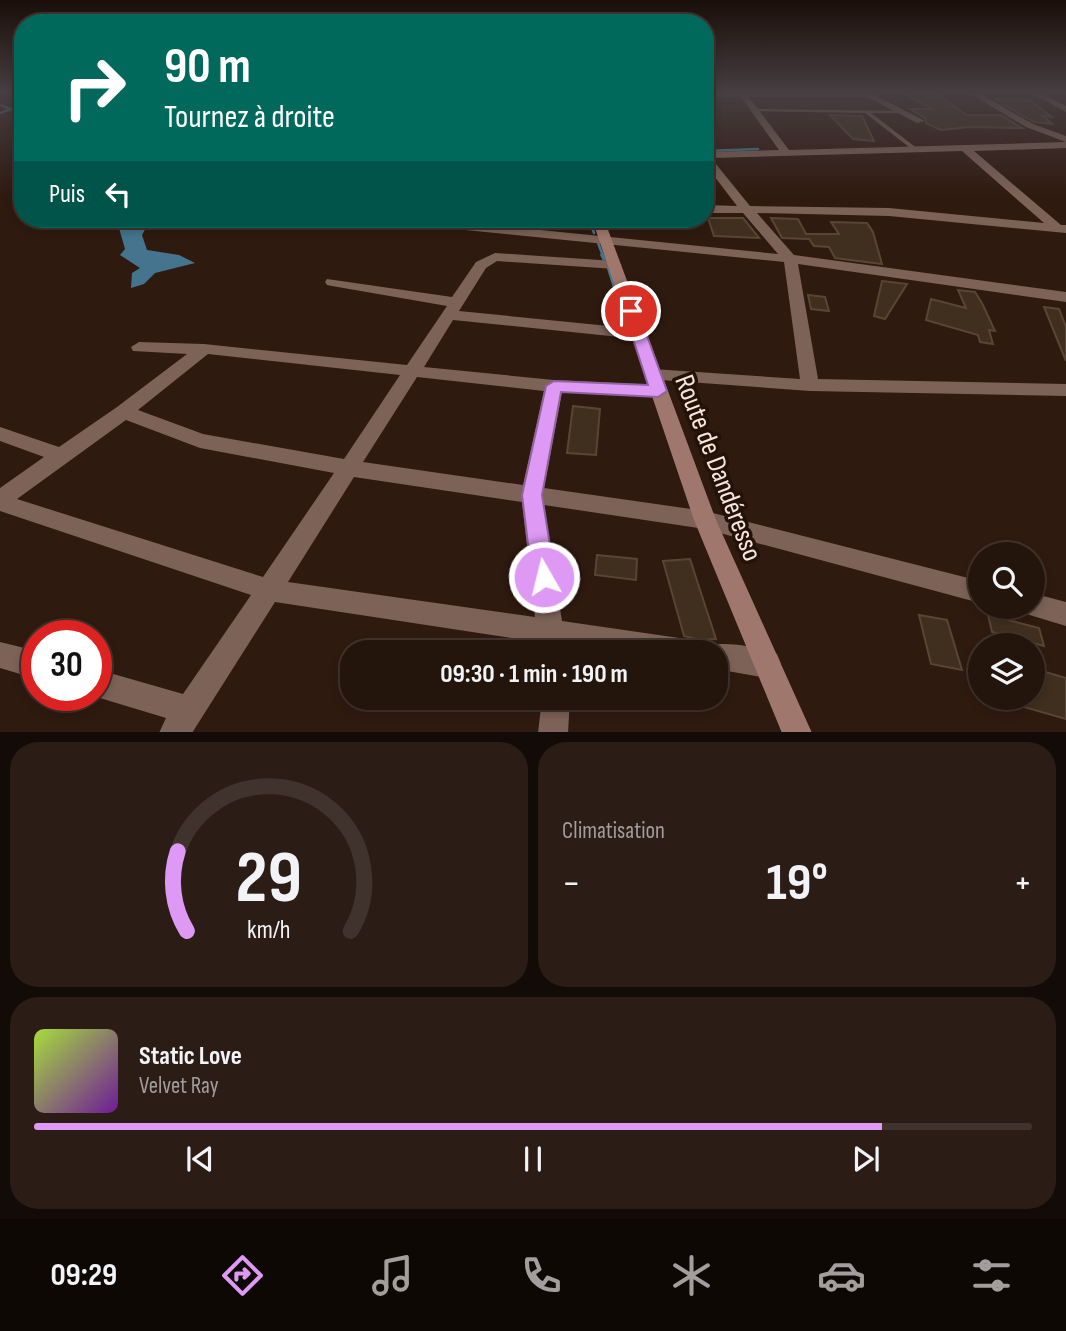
<!DOCTYPE html>
<html lang="fr">
<meta charset="utf-8">
<style>
body{margin:0;font-family:"Sofia Sans Condensed",sans-serif;background:#2b1d15;color:#f1f3f6;height:100vh;display:flex;flex-direction:column;font-size:26px;white-space:nowrap}
*{box-sizing:border-box;margin:0}
p{font-size:23px;color:#a39e9d}
.icon{flex:none;width:38px;height:38px;fill:none;stroke:currentColor;stroke-width:2;stroke-linecap:round;stroke-linejoin:round}
.map{position:relative;height:732px;overflow:hidden}
.details{display:flex;flex-direction:column;gap:10px;padding:10px;background:#130b07;flex:1}
.details>*{flex:none}
.banner{position:absolute;left:14px;top:14px;width:700px;height:214px;border-radius:28px;box-shadow:0 4px 10px #0003,0 0 0 2px #40332d;background:#00695c;color:#fff;overflow:hidden}
.buttons{position:absolute;left:968px;top:542px;display:grid;gap:14px}
.buttons a{display:grid;place-items:center;width:77px;height:77px;border-radius:50%;background:#23140c;box-shadow:0 4px 10px #0003,0 0 0 2px #40332d;font-size:35px}
.speed{position:absolute;left:21px;top:620px;display:flex;gap:14px;font-size:35px;font-weight:700;text-align:center}
.speed>*{display:grid;place-content:center;width:91px;height:91px;border-radius:50%;background:#23140c;box-shadow:0 4px 10px #0003,0 0 0 2px #40332d;line-height:1}
.speed .limit{border:10px solid #d22;background:#fff;color:#111}
.pin{position:absolute;display:grid;place-items:center;width:60px;height:60px;color:#fff;margin:-30px;border:4px solid #fff;border-radius:50%;box-shadow:0 2px 7px #0007}
.me{position:absolute;width:77px;margin:-38px;rotate:352deg;stroke-linejoin:round;filter:drop-shadow(0 0 5px #0008)}
.turn{display:flex;align-items:center;gap:24px;height:147px;padding:0 35px;font-size:32px}
.turn .icon{width:91px;height:91px;stroke-width:2.5}
.turn b{display:block;font-size:49px;line-height:60px}
.then{display:flex;align-items:center;height:66px;padding:0 35px;background:#0003;gap:14px;font-size:26px}
.big{font-size:52px;font-weight:700;line-height:1.1}
.details .widget{flex:1;display:flex;flex-direction:column;justify-content:center;gap:10px;min-width:0;padding:0 24px;border-radius:28px;background:#2b1d15}
.details .dial{align-items:center;gap:0}
.dial svg{height:182px;overflow:visible;fill:none;stroke:#40332d;stroke-width:7;stroke-linecap:round;text-anchor:middle}
.dial text{fill:#f1f3f6;stroke:none}
.song{display:flex;align-items:center;gap:21px}
.cover{width:84px;height:84px;border-radius:10px;background:linear-gradient(135deg,hsl(80 70% 55%),hsl(280 70% 35%))}
.played{height:7px;border-radius:4px;background:linear-gradient(90deg,#dd99f3 85%,#40332d 85%)}
.keys{display:flex;justify-content:space-around;direction:ltr}
.heat{display:flex;justify-content:space-between;align-items:center;font-size:38px;direction:ltr}
.details .tiles{flex:1;display:grid;gap:10px;grid-template-columns:1fr 1fr}
.widget:last-child{grid-column:span 2}
.trip{position:absolute;left:340px;top:640px;width:388px;height:70px;border-radius:28px;background:#23140c;box-shadow:0 4px 10px #0003,0 0 0 2px #40332d;font-weight:700;line-height:70px;text-align:center}
.menu{display:flex;height:112px;justify-content:space-around;align-items:center;background:#0e0805;color:#a39e9d}
.menu .icon{width:49px;height:49px}
.menu .active{color:#dd99f3}
.menu b{font-size:32px;color:#f1f3f6}
.map>svg:first-child{display:block}
.water{fill:#45758e}
.lines{fill:none;stroke-linecap:round;stroke-linejoin:round}
.stream-far1{stroke:#45758e;stroke-width:2.5}
.stream{stroke:#45758e;stroke-width:3.5}
.building{fill:#402f1e;stroke:#584634;stroke-width:2}
.lane{fill:#7c6257;fill-rule:evenodd}
.street{fill:#7c6257;fill-rule:evenodd}
.secondary{fill:#9f776d;fill-rule:evenodd}
.route{fill:#dd99f3;stroke:#90639e;stroke-width:2}
.labels{text-anchor:middle;dominant-baseline:central;stroke-width:7;stroke-linejoin:round;paint-order:stroke}
.near-street-label{font-size:28px;fill:#f5e6df;stroke:#241107}
</style>
<div class="map">
<svg width="1066" height="733" viewBox="0 0 1066 733">
<rect width="100%" height="100%" fill="#2f1a10"/>
<!-- water -->
<path class="water" d="M120,219H151L142,235L147,250L179,255L195,263L155,273L144,284L131,288L132,273L140,268L120,255L125,249L119,228Z"/>
<g class="lines">
<!-- stream-far1 -->
<g class="stream-far1">
<path d="M0,105L11,109L0,113"/>
<path d="M705,151L758,149"/>
<path d="M589,219L594,233"/>
<path d="M597,240L603,256"/>
</g>
<!-- stream -->
<g class="stream">
<path d="M602,255L604,259"/>
<path d="M608,266L628,331"/>
</g>
</g>
<!-- building -->
<g class="building">
<path d="M902,93H934L967,115H1001L1022,128L969,127L941,130L926,123V119L910,109H933Z"/>
<path d="M994,99L1029,100L1052,117L1043,116L1052,124L1034,122Z"/>
<path d="M830,115L862,116L874,141L853,139Z"/>
<path d="M708,218H743L759,238L714,236Z"/>
<path d="M771,218L798,219L806,234H839L831,222L867,223L873,232L882,264L835,258L829,247L814,246L809,239L782,238Z"/>
<path d="M882,281L907,284L885,319L874,316Z"/>
<path d="M958,290L975,292L982,303L995,331L989,330L993,344L980,342L978,335L926,320L931,299L966,308Z"/>
<path d="M808,295L825,297L829,311L811,309Z"/>
<path d="M1044,307L1059,309L1066,327V361Z"/>
<path d="M573,406L600,409L596,455L567,453Z"/>
<path d="M597,555L637,559L636,580L595,575Z"/>
<path d="M690,559L716,639L700,640L684,636L663,561Z"/>
<path d="M919,615L947,620L962,670L931,664Z"/>
<path d="M988,615L1039,628L1044,646L992,632Z"/>
<path d="M1032,668L1066,678V719L1006,702L1007,698H1032Z"/>
</g>
<g class="lines">
<!-- lane -->
<path class="lane" d="M755,109L903,111L905,113H871L918,149L913,150L865,113L753,111Z"/>
<!-- street -->
<g class="street">
<path d="M705,93H871L925,121L917,123L867,97H749L789,150L1066,142V148L974,151L1061,225H1066V233L889,216L757,213L794,255L1066,292V302L798,264L818,379L1066,384V396L810,391L647,379L644,375L647,371L653,369L800,379L784,262L396,223L390,219H431L778,254L743,213H705V205L737,206L705,164V152L779,150L741,97L705,96ZM962,151L1044,223L889,208L750,206L711,158Z"/>
<path d="M969,93H979L1033,124L1066,136V142L1026,127Z"/>
<path d="M1031,93H1041L1066,106V112Z"/>
<path d="M495,253L615,261L622,265L615,269L497,261L486,268L459,311L639,329L647,334L639,339L453,320L424,367L554,380L658,385L667,391L658,397L562,392L544,488L705,511L980,581V603L705,529L544,505L562,621L693,640L703,644L705,649C717,638 761,648 777,654L781,664L777,674L767,678L716,669V653H605L566,647L567,653H539L538,642L275,602L192,733H159L166,718L90,695H96V669L183,694L251,595L0,511V488L44,457L0,441V427L59,447L117,407L187,354L133,351L131,347L139,342L204,344L407,365L447,306L332,286L327,285L325,282L327,279L452,297L476,262ZM208,354L400,375L344,459L203,434L138,410ZM417,377L544,391L523,485L363,462ZM126,420L200,448L334,473L263,577L17,499ZM354,477L522,502L535,617L288,582Z"/>
<path d="M1032,593L1066,602V626L1023,613L1020,607H1032Z"/>
<path d="M0,642L37,651V679L0,668Z"/>
<path d="M542,698H570L568,733H538Z"/>
</g>
<!-- secondary -->
<path class="secondary" d="M592,219H604L716,520L812,733H782L694,520Z"/>
</g>
<!-- sky -->
<linearGradient id="sky" x2="0" y2="1"><stop stop-color="#1a0e09"/><stop offset="0.47" stop-color="#473e42"/><stop offset="1" stop-color="#473e42" stop-opacity="0"/></linearGradient>
<rect width="1066" height="196" fill="url(#sky)"/>
<!-- route -->
<path class="route" d="M631,307L638,311L667,391L658,397L561,392L542,495L555,577L552,584L544,587L536,584L532,577L522,495L546,386L554,381L648,385L624,311Z"/>
<g class="labels">
<!-- near-street labels -->
<g class="near-street-label">
<text transform="translate(718 468) rotate(69)">Route de Dandéresso</text>
</g>
</g>
</svg>
<div class="buttons">
<a><svg class="icon" aria-label="search" viewBox="0 0 24 24"><circle cx="10" cy="10" r="6"/><path d="M15 15l6 6"/></svg></a>
<a><svg class="icon" aria-label="layers" viewBox="0 0 24 24"><path d="M12 4l9 5-9 5-9-5zM3 14l9 5 9-5"/></svg></a>
</div>
<div class="speed"><div class="limit">30</div></div>
<div class="pin" style="left:631px;top:311px;background:#d93025"><svg class="icon" aria-label="arrive" viewBox="0 0 24 24"><path d="M6 21V4h12l-3 4 3 4H6"/></svg></div>
<svg class="me" style="left:544px;top:577px" viewBox="-20 -20 40 40"><circle r="17" fill="#dd99f3" stroke="#fff" stroke-width="3"/><path d="M0-11L8 9 0 5-8 9z" fill="#fff"/></svg>
<div class="trip">09:30 · 1 min · 190 m</div>
<div class="banner">
<div class="turn"><svg class="icon" aria-label="right" viewBox="0 0 24 24"><path d="M7 20v-9h11M14 6l5 5-5 5"/></svg><div><b>90 m</b>Tournez à droite</div></div>
<div class="then">Puis<svg class="icon" aria-label="left" viewBox="0 0 24 24"><path d="M17 20v-9H6M10 6l-5 5 5 5"/></svg></div>
</div>
</div>
<section class="details">
<div class="tiles">
<div class="widget dial"><svg viewBox="0 0 100 80">
<path d="M14 69A42 42 0 1 1 86 69"/>
<path d="M14 69A42 42 0 0 1 10 34" stroke="#dd99f3"/>
<text x="50" y="56" font-size="32" font-weight="700">29</text>
<text x="50" y="72" font-size="11">km/h</text>
</svg></div>
<div class="widget"><p>Climatisation</p>
<div class="heat"><a>−</a><b class="big">19°</b><a>+</a></div>
</div>
<div class="widget">
<div class="song"><i class="cover"></i><div><b>Static Love</b><p>Velvet Ray</p></div></div>
<div class="played"></div>
<div class="keys"><svg class="icon" aria-label="previous" viewBox="0 0 24 24"><path d="M18 5L8 12l10 7zM5 5v14"/></svg><svg class="icon" aria-label="pause" viewBox="0 0 24 24"><path d="M8 5v14M16 5v14"/></svg><svg class="icon" aria-label="next" viewBox="0 0 24 24"><path d="M6 5l10 7-10 7zM19 5v14"/></svg></div>
</div>
</div>
</section>
<nav class="menu">
<b>09:29</b>
<svg class="icon active" aria-label="directions" viewBox="0 0 24 24"><path d="M12 3l9 9-9 9-9-9zM9 14v-3h6M13 9l2 2-2 2"/></svg>
<svg class="icon" aria-label="music" viewBox="0 0 24 24"><path d="M9 18V5l10-2v13"/><circle cx="6" cy="18" r="3"/><circle cx="16" cy="16" r="3"/></svg>
<svg class="icon" aria-label="phone" viewBox="0 0 24 24"><path d="M5 4h4l2 5-3 2q2 4 5 5l2-3 5 2v4C11 20 4 13 5 4z"/></svg>
<svg class="icon" aria-label="climate" viewBox="0 0 24 24"><path d="M12 3v18M4 7l16 10M4 17L20 7"/></svg>
<svg class="icon" aria-label="car" viewBox="0 0 24 24"><path d="M5 17H2v-5l4-1 3-4h7l3 4 3 1v5h-3M9 17h6M6 11h13"/><circle cx="7" cy="17" r="2"/><circle cx="17" cy="17" r="2"/></svg>
<svg class="icon" aria-label="filters" viewBox="0 0 24 24"><path d="M4 7h16M4 17h16"/><circle cx="9" cy="7" r="2"/><circle cx="15" cy="17" r="2"/></svg>
</nav>
